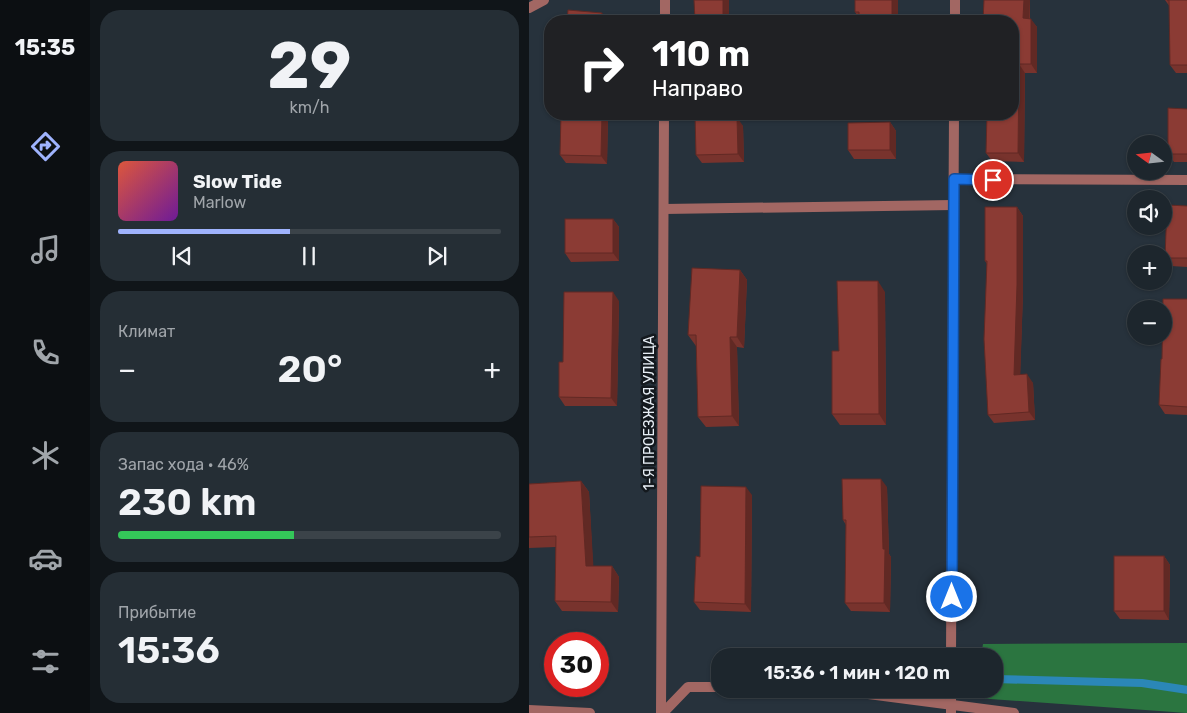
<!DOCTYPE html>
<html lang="ru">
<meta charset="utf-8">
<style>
body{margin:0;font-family:Rubik,sans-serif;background:#252e35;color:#f1f3f6;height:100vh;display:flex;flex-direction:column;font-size:19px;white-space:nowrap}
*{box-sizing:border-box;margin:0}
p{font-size:16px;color:#a0a5aa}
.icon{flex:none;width:28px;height:28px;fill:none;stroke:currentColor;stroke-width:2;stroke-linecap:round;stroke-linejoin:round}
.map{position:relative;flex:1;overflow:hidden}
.side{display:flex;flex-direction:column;gap:10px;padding:10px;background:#101519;width:439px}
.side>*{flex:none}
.top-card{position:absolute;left:15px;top:15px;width:475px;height:105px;border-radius:20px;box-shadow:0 1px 4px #0004,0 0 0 1px #3b4349;background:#202124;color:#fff;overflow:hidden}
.needle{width:32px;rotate:285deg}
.fabs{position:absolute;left:598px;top:135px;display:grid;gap:10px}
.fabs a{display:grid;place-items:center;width:45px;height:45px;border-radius:50%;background:#1d262d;box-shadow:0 1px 4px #0004,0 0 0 1px #3b4349;font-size:25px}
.speed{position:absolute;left:15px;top:632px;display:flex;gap:10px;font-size:25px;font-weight:700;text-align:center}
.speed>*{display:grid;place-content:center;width:65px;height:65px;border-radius:50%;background:#1d262d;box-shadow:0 1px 4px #0004,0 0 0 1px #3b4349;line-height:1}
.speed .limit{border:8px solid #d22;background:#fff;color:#111}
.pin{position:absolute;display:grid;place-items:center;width:42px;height:42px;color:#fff;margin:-21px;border:2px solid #fff;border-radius:50%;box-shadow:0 1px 5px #0007}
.me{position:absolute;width:55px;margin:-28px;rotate:0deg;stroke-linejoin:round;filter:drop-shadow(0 0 4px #0008)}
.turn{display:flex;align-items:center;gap:18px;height:105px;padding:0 25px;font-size:22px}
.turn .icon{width:65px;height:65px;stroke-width:2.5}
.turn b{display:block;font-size:35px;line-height:42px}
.big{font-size:38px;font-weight:600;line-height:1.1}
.side .card{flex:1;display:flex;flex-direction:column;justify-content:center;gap:8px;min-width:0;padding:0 18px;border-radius:20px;background:#252e35}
.side .dial{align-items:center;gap:0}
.dial b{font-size:65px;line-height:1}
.song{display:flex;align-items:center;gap:15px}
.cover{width:60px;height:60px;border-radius:8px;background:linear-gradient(135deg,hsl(10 70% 55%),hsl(280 70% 35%))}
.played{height:5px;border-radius:2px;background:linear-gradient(90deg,#9fb3fd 45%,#3b4349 45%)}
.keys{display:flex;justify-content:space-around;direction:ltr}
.heat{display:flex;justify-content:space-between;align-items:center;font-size:28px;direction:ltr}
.charge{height:8px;border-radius:4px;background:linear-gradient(90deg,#34c759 46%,#3b4349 0)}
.trip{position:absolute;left:182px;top:648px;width:292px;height:50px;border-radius:20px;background:#1d262d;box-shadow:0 1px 4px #0004,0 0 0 1px #3b4349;font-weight:600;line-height:50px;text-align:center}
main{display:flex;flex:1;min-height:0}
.menu{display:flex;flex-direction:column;width:90px;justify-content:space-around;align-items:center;background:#0c0f12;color:#a0a5aa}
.menu .icon{width:35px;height:35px}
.menu .selected{color:#9fb3fd}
.menu b{font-size:22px;color:#f1f3f6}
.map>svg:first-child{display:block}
.forest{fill:#2b7540}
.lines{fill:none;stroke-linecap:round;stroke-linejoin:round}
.stream{stroke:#2b87b7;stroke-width:8}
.lane{stroke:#a26763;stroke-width:10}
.street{stroke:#a26763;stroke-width:10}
.wall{fill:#78332d}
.shaded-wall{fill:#612924}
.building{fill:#8b3b34;stroke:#612924}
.route-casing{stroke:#114b97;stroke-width:12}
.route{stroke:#1a73e8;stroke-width:9}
.labels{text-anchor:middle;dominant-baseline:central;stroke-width:5;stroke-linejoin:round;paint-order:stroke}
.street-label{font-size:14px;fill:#e7eef5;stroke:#14191e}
</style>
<main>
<nav class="menu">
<b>15:35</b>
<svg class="icon selected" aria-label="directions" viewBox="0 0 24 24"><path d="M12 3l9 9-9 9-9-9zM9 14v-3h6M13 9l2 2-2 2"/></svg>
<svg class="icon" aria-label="music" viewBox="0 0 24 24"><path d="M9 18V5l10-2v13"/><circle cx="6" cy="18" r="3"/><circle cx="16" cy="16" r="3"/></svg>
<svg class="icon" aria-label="phone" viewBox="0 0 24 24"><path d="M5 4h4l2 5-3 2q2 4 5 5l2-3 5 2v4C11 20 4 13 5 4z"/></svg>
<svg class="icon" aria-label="climate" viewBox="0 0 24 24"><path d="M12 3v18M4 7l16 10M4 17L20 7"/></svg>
<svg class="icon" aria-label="car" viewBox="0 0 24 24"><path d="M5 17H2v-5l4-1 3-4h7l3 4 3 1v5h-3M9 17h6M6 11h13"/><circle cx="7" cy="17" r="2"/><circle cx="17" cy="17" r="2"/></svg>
<svg class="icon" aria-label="filters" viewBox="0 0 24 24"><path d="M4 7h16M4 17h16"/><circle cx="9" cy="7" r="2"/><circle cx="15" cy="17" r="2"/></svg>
</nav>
<section class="side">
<div class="card dial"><b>29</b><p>km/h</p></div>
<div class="card">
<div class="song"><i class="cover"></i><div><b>Slow Tide</b><p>Marlow</p></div></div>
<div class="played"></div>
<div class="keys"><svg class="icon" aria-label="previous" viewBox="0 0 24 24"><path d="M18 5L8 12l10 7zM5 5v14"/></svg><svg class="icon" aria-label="pause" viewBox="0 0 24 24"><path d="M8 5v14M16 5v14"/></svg><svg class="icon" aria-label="next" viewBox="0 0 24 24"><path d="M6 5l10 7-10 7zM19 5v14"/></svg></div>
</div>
<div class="card"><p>Климат</p>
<div class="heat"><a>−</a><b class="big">20°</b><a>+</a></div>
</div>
<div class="card"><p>Запас хода · 46%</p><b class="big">230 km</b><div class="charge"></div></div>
<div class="card"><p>Прибытие</p><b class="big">15:36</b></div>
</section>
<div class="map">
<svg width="659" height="713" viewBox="0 0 659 713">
<rect width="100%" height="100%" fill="#27323c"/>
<!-- forest -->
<path class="forest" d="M658,643V713L447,698L448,689H466V656H452L454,644Z"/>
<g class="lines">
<!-- stream -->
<path class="stream" d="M466,679L613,683L659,690"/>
<!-- lane -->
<g class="lane">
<path d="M0,8L15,0"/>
<path d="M135,209L425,205"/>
<path d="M301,689L485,713"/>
<path d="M0,710L61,713"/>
<path d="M134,713L159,687H191"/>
</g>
<!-- street -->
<g class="street">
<path d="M136,21V0"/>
<path d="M426,21V0"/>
<path d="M425,179L659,180"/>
<path d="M422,656L425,114"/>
<path d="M132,713L135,114"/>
<path d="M422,713V689"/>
</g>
</g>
<!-- wall -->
<g class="wall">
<path d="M326,0H369V21H330V18L326,12Z"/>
<path d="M501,0V19L508,27V73H496L495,162L463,161L457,153L484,21Z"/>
<path d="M636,0H659V73H647L641,65V7Z"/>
<path d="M659,109V162H645L639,154Z"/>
<path d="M79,116L78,164L37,163L31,155Z"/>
<path d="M200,117L214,126L215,162L173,163L167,155Z"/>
<path d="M361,122L367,131V159H325L319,150Z"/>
<path d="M659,206V267L642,266L636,258Z"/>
<path d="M488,207L494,216V293L491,375L504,383L506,420L465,423L459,415L458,264L456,261Z"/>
<path d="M84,219L90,227V261L42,262L36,253Z"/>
<path d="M211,270L218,280L215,348L208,347L210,426L177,427L169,417L167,346L159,335Z"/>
<path d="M356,292L357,425H311L303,414L310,351Z"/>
<path d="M659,299V415L636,414L630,405L633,359Z"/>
<path d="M90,301L88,406H36L30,397L34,362Z"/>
<path d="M52,481L60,492L64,566H83L90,577L89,612L33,611L26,601L27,547L0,548V484Z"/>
<path d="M358,487L360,554L362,557L361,612L322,611L316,603L317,525L314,520Z"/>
<path d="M223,495L222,612L171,610L165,602Z"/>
<path d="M635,556L641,565L640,620L591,619L585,611Z"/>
</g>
<!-- shaded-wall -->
<g class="shaded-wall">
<path d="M194,0H200V21H196L194,19Z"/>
<rect x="363" y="0" width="6" height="21"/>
<path d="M495,0H501L500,27L494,18Z"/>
<path d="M73,13L79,21H72Z"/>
<path d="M502,19L508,27V73L502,64Z"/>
<path d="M490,64L496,73L495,162L489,153Z"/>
<path d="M73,114H78L79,116L78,164L72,156Z"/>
<path d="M194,114H200V126L194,118Z"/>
<path d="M208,117L214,126L215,162L209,154Z"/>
<path d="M361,122L367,131V159L361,150Z"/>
<path d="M488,207L494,216V293L491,384L485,375Z"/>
<path d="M84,219L90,227V261L84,253Z"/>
<path d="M211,270L218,280L215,348L208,337Z"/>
<path d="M349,281L356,292L357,425L350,414Z"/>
<path d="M84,292L90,301L88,406L82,398Z"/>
<path d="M201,337L208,347L210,426L203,416Z"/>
<path d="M498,374L504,383L506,420L500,412Z"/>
<path d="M352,479L358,487L360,554L362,557L361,612L355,603Z"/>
<path d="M52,481L60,492L65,576L57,566Z"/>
<path d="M217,487L223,495L222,612L216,604Z"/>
<path d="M635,556L641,565L640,620L635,611Z"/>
<path d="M83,566L90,577L89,612L82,602Z"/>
</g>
<!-- building -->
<g class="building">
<path d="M165,0H194V19H191V21H166Z"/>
<path d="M326,0H363V21H330V12H326Z"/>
<path d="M455,0H495L494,18L502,19V64H490L489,153H457L458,114H484V21H454Z"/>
<path d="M638,0H659V65H641L640,0Z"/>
<path d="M39,10L73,13L72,21H38Z"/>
<path d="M639,108L659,109V154H639Z"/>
<path d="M32,114H73L72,156L31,155Z"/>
<path d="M166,114H194V118L208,117L209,154L167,155Z"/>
<path d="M361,122V150H319V123Z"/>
<path d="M638,205L659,206V258H636Z"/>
<path d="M456,207H488V285L485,375L498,374L500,412L459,415L455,339L458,261H456Z"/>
<rect x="36" y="219" width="48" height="34"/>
<path d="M163,268L211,270L208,337H201L203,416L169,417L167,335H159Z"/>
<path d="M308,281H349L350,414H303V351H310Z"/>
<path d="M35,292H84L82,398L30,397V362H34Z"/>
<path d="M634,299H659V407L630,405L632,359H633Z"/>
<path d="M313,479H352L354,549H356L355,603H316L317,520H314Z"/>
<path d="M52,481L57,566H83L82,602L26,601L27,536L0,537V484Z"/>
<path d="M172,486L217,487L216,604L165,602L167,556L171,557Z"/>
<rect x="585" y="556" width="50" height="55"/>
</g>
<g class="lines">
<defs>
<path id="route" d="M423,597L425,179L464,180"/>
</defs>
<!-- route casing -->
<use href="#route" class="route-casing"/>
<!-- route -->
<use href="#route" class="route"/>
</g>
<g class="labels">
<!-- street labels -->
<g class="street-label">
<text transform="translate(120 413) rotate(-90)">1-Я ПРОЕЗЖАЯ УЛИЦА</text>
</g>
</g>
</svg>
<div class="fabs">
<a><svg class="needle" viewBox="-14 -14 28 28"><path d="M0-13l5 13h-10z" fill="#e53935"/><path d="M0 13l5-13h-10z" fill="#a0a5aa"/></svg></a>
<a><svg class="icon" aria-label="sound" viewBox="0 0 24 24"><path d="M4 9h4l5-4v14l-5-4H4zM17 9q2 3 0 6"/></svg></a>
<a>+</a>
<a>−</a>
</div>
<div class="speed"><div class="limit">30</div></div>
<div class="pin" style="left:464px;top:180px;background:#d93025"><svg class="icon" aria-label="arrive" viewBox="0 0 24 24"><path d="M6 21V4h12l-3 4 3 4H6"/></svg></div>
<svg class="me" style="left:423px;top:597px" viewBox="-20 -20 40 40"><circle r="17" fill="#1a73e8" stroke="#fff" stroke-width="3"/><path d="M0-11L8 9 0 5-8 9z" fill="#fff"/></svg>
<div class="trip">15:36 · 1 мин · 120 m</div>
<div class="top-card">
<div class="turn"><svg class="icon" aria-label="right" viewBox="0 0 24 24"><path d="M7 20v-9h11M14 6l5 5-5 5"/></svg><div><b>110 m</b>Направо</div></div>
</div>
</div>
</main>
